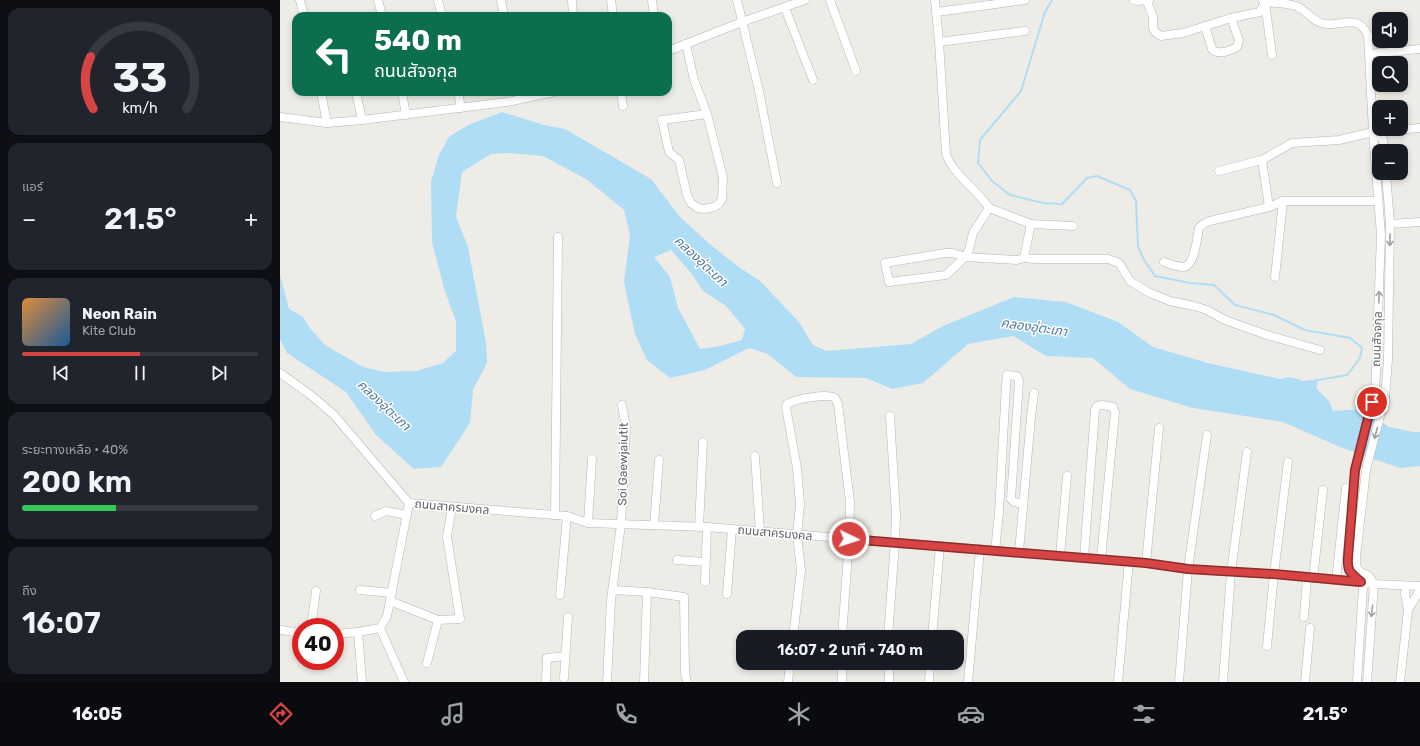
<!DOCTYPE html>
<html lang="th">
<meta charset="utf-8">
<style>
body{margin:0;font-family:Rubik,"Noto Sans Thai",sans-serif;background:#20242c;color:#f1f3f6;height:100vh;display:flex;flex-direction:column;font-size:15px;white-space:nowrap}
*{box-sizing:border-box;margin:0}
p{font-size:13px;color:#9ea1a6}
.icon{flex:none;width:22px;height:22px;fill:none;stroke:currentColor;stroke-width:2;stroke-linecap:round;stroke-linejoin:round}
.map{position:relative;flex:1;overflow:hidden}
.details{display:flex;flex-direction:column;gap:8px;padding:8px;background:#0d0f14;width:280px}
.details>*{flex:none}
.top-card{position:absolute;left:12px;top:12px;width:380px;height:84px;border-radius:12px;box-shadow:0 2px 6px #0003;background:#0b6e4f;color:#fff;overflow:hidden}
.buttons{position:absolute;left:1092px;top:12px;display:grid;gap:8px}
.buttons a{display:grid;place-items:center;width:36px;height:36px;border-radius:8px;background:#171b24;box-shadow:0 2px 6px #0003;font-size:20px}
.speed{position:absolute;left:12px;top:618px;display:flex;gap:8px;font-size:20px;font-weight:700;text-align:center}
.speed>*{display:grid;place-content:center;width:52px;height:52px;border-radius:50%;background:#171b24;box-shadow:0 2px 6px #0003;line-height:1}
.speed .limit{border:6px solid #d22;background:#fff;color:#111}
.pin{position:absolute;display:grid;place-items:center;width:34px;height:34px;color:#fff;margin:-17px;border:2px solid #fff;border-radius:50%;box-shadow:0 1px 4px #0007}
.me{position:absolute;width:44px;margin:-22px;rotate:94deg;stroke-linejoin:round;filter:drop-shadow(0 0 3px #0008)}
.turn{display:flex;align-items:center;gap:14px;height:84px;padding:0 16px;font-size:18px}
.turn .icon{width:52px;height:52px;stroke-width:2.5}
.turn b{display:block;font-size:28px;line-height:34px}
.big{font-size:30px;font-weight:600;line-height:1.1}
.details .tile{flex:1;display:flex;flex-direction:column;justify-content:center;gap:6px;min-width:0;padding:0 14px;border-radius:12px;background:#20242c}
.details .dial{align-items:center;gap:0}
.dial svg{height:104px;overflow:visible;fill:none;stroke:#363941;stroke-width:7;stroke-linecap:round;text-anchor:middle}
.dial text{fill:#f1f3f6;stroke:none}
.song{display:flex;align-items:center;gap:12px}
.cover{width:48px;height:48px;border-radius:6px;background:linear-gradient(135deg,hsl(30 70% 55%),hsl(210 70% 35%))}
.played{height:4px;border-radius:2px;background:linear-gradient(90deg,#d74444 50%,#363941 50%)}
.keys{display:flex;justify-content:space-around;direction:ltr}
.heat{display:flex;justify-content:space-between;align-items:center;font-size:22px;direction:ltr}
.charge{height:6px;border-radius:3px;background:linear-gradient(90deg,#34c759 40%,#363941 0)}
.trip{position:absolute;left:456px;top:630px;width:228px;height:40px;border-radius:12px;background:#171b24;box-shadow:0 2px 6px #0003;font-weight:600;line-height:40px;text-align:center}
.menu{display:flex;height:64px;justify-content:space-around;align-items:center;background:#090b0e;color:#9ea1a6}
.menu .icon{width:28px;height:28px}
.menu .selected{color:#d74444}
.menu b{font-size:18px;color:#f1f3f6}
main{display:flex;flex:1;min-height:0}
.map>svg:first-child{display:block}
.water{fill:#afddf6;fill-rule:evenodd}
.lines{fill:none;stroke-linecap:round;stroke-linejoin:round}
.stream{stroke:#afddf6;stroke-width:2}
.minor-casing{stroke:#b3b6b9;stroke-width:9}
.minor{stroke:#fff;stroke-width:8}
.oneway{stroke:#9ea0a3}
.route-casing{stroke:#8c2c2c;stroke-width:10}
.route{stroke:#d74444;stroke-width:7}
.labels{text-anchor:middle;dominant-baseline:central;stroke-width:3;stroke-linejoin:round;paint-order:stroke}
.street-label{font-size:12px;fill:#5e6165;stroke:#fff}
.water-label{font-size:13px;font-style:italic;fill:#497a9e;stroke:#fff}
</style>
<main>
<section class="details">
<div class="tile dial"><svg viewBox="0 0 100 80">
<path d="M14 69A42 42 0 1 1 86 69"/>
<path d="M14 69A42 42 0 0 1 12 29" stroke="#d74444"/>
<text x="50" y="56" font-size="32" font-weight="700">33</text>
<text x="50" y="72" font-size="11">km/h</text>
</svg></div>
<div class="tile"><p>แอร์</p>
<div class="heat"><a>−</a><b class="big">21.5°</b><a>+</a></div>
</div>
<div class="tile">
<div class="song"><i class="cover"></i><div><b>Neon Rain</b><p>Kite Club</p></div></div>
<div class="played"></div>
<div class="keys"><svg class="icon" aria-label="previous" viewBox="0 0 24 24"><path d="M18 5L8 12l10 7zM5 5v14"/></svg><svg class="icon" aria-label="pause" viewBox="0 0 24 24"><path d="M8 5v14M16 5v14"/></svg><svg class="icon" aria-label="next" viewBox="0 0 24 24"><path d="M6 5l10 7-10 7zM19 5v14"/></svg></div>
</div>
<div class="tile"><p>ระยะทางเหลือ · 40%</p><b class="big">200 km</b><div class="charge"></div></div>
<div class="tile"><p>ถึง</p><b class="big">16:07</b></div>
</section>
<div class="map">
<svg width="1140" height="682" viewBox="0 0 1140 682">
<rect width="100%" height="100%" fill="#eeece6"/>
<!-- water -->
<path class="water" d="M222,112L264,125L285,129L371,179L400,217L432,246L460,268L480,281L519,322L533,345L546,351L631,344L663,326L734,297L786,302L838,322L873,347L928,363L1000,379L1010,377L1024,381L1039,379L1036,388L1049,401L1053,411L1083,409L1109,427L1134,432H1140V466L1120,468L1060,447L1003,422L913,408L850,389L813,358L766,356L733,336L688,344L643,383L612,389L586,378L516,377L488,354L469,348L425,370L390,378L367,360L355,334L344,282L350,235L344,210L306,179L263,156L228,153L211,154L182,172L176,217L188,247L206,343L207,363L193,390L190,423L161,467L134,469L96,435L66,392L7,353L0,339V275L9,309L23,317L29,327L45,345L83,367L104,372L136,371L163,363L176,351V322L164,288L152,242L151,182L159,155L169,137L188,125ZM391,250L411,273L423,291L446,306L465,329L462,340L440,346L420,349L398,308L390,277L374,257Z"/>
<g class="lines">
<!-- stream -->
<path class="stream" d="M772,0L765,12L741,91L700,140L698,163L712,181L730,195L763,203L782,204L807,178L817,176L850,190L856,201L858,246L864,260L875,276L910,283L934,285L955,305L994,315L1025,330L1070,338L1082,348L1080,358L1067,375L1038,380"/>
<defs>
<g id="minor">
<path d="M20,0L24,16"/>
<path d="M98,0L102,16"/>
<path d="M158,0L162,16"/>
<path d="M221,0L224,16"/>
<path d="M292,0L293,16"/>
<path d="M331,0L333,16"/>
<path d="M372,0L374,16"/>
<path d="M457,0L479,91L497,183"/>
<path d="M550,0L576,71"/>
<path d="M655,0L659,42L666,154C674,176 697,189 709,208L693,233L689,250L685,257L666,275L609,282L605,263L665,253H673L685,257L737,260L744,258L754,259H828L839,263L850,281L870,293L890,301L914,306L927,310L945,320L987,335L1040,350"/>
<path d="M854,0L858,1L866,0"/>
<path d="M869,0L868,4L873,17V28L875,32L881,36L903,33L951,18L980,12L985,2L992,55"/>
<path d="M983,0L985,2C995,3 1007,3 1016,6C1025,9 1031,20 1041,23C1059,29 1076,11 1088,35L1093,132L1101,235L1096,371L1095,392L1075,470L1068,557C1067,578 1076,572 1083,587L1077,682"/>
<path d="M505,8L533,80"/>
<path d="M657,12L745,0"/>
<path d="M925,26L932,49C938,56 949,51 957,47L959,40L951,18"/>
<path d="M659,42L745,31"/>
<path d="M406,44L414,80L427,114L443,177L442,199L439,204L434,207L424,209L418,208L411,203L407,195L399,160L389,152L382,120L427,114"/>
<path d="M388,51L462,22L525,0"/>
<path d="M1090,54L1140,49"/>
<path d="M41,92L47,123"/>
<path d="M76,92L82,120"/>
<path d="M122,92L126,115"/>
<path d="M178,92L181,108"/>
<path d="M341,92L343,106"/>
<path d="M0,117L47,123L82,120L227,102L274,92"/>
<path d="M1093,132L1103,139L1104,151"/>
<path d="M982,160L989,207"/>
<path d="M939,171L982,160L1012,143L1059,140L1093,132L1140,128"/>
<path d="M709,208L751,224L793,226"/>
<path d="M1110,224L1140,222"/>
<path d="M744,258L751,224"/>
<path d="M884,262C890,264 897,267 903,267C915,267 917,237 919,228C923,223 928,221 934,220L989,207L1003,201H1098"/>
<path d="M995,277L1003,201"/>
<path d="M0,373L32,396L54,415L129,503L287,516L308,523L427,527L866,563L908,569L994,574L1094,584L1140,586"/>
<path d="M475,456L480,532"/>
<path d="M275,515L278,237"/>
<path d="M95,516L106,511L127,515"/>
<path d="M308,523L312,459"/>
<path d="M374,525L379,460"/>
<path d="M419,527L423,442"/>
<path d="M715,551L719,513L726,385L727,375L737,376L739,381L731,499L734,502L743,504"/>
<path d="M739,552L751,417L754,393"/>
<path d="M780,556L787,476"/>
<path d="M804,558L815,410L817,406L822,405L833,407L835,412L821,559"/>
<path d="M397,560L425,562"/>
<path d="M866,563L879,428"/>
<path d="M1033,578L1043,490"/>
<path d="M1056,580L1066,488"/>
<path d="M425,582L427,527"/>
<path d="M80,590L112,593"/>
<path d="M333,590L367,592L404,597L405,673L407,682"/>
<path d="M447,594L452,529"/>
<path d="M280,595L287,516"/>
<path d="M110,601L158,620L180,619L167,537L172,507"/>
<path d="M1128,610L1140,590"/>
<path d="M1024,617L1027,578"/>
<path d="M31,627L36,591"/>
<path d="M100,628L124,682"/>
<path d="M0,630L21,633"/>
<path d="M78,632L82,682"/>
<path d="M55,634L78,632L100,628L107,616L129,503"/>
<path d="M513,637L521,570L517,535L520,504L517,468L506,407L507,404C515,399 548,393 555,398L558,404L570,502L569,539L562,637"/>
<path d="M608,637L615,542L616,515L610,416"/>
<path d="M652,637L660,546"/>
<path d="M987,646L994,574L1008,462"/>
<path d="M147,663L158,620"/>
<path d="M562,663V682"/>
<path d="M609,663V682"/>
<path d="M284,678L288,617"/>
<path d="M266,682L267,658L285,656"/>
<path d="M327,682L331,600L341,524L346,428L342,405"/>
<path d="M364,682L367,592"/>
<path d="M508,682L510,663"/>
<path d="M649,682L650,663"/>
<path d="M688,682L700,549"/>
<path d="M838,682L849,561"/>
<path d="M899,682L908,569L927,435"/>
<path d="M943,682L951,572L967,452"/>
<path d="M1025,682L1030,628"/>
<path d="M1087,682L1094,584L1089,576L1079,571L1076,565V557L1086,470L1105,397L1108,360L1110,224L1106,173"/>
<path d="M1120,682L1128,610L1125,594L1126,586"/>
</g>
</defs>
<!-- minor casing -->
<use href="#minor" class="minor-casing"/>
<!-- minor -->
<use href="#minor" class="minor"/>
</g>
<!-- one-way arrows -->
<defs><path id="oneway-shaft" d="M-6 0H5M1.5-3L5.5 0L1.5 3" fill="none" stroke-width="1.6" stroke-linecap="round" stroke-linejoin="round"/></defs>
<g class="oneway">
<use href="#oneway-shaft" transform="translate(1110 240) rotate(91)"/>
<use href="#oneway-shaft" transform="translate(1099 297) rotate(-88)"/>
<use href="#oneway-shaft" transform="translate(1096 433) rotate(105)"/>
<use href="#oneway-shaft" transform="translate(1092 611) rotate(96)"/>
</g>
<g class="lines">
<defs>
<path id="route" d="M569,539L866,563L908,569L994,574L1081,582C1070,572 1067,572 1068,557L1075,470L1092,402"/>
</defs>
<!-- route casing -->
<use href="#route" class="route-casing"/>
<!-- route -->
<use href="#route" class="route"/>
</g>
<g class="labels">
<!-- street labels -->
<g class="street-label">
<text transform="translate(1097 339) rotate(-88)">ถนนสัจจกุล</text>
<text transform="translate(343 464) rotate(-89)">Soi Gaewjaiutit</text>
<text transform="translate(172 507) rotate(5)">ถนนสาครมงคล</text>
<text transform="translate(495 533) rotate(5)">ถนนสาครมงคล</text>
</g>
<!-- water labels -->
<g class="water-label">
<text transform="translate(421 261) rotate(43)">คลองอุ่ตะเภา</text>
<text transform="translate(754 327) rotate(8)">คลองอุ่ตะเภา</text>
<text transform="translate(104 405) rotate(43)">คลองอุ่ตะเภา</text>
</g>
</g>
</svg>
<div class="buttons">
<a><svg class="icon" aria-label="sound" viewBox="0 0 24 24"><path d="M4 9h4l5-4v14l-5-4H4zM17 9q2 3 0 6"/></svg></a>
<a><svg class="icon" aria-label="search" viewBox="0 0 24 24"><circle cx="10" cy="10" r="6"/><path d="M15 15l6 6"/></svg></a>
<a>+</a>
<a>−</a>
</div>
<div class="speed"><div class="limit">40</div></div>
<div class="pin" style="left:1092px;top:402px;background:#d93025"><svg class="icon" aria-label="arrive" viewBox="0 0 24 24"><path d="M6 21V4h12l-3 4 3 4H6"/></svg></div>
<svg class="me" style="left:569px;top:539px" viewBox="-20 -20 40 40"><circle r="17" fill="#d74444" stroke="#fff" stroke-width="3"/><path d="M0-11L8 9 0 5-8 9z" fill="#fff"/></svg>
<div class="trip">16:07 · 2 นาที · 740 m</div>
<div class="top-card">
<div class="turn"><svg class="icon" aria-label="left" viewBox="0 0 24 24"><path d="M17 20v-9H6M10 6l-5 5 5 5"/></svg><div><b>540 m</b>ถนนสัจจกุล</div></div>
</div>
</div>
</main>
<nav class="menu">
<b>16:05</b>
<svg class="icon selected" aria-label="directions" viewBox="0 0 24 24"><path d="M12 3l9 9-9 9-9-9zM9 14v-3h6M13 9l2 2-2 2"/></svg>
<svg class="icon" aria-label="music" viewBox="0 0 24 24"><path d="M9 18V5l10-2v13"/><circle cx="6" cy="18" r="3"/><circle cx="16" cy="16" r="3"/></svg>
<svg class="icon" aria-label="phone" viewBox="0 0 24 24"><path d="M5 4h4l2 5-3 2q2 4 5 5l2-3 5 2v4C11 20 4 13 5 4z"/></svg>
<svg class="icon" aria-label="climate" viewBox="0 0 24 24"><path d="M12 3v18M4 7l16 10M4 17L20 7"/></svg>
<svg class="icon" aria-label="car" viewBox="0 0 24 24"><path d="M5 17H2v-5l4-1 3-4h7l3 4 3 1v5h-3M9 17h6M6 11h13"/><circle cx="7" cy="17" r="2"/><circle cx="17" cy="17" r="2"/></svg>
<svg class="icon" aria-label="filters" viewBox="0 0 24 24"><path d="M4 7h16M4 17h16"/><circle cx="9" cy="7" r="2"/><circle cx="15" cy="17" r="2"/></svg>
<b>21.5°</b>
</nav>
